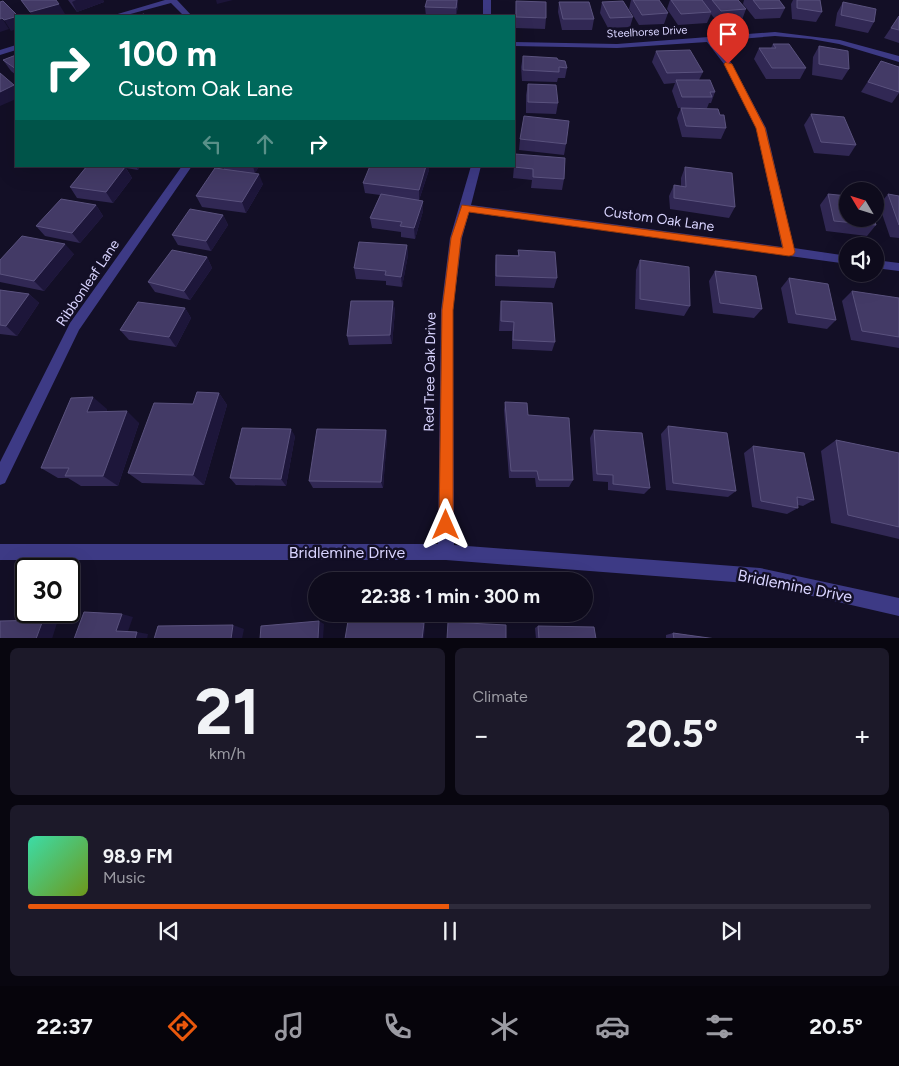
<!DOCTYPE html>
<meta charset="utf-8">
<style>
body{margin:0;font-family:Figtree,sans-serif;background:#1c1929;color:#f1f3f6;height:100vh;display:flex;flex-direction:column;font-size:19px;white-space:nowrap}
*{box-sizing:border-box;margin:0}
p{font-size:16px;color:#9b9ba3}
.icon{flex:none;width:28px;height:28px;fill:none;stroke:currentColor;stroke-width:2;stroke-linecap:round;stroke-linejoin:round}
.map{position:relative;height:638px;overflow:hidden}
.side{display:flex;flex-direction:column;gap:10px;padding:10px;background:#08060f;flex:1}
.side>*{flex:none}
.hud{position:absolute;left:15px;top:15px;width:500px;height:152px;border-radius:0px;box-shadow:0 5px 20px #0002,0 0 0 1px #2e2b3b;background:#00695c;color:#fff;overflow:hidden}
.needle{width:32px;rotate:308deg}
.fabs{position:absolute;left:839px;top:182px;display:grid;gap:10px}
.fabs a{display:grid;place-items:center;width:45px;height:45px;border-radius:50%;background:#0e0b1c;box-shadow:0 5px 20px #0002,0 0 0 1px #2e2b3b;font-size:25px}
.speed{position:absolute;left:15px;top:558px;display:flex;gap:10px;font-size:25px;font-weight:700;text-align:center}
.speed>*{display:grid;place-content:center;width:65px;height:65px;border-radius:50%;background:#0e0b1c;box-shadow:0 5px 20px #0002,0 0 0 1px #2e2b3b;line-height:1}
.speed .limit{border:2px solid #111;border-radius:8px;background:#fff;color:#111}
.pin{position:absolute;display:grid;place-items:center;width:42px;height:42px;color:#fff;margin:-51px -21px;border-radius:50% 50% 50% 0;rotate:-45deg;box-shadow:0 0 5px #0007}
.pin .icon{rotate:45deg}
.me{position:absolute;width:55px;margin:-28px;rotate:0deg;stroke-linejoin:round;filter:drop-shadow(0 0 4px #0008)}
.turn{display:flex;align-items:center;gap:18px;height:105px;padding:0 20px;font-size:22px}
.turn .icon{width:65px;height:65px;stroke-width:2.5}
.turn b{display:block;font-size:35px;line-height:42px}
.lanes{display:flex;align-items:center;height:48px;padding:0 20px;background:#0003;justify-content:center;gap:25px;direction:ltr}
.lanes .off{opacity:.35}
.big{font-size:38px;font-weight:700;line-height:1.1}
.side .tile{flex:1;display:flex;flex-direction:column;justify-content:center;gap:8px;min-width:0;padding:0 18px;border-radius:8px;background:#1c1929}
.side .dial{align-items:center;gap:0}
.dial b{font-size:65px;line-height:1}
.song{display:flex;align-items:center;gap:15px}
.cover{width:60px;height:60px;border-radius:8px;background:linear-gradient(135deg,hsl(160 70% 55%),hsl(80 70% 35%))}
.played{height:5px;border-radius:2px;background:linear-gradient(90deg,#ea580c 50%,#2e2b3b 50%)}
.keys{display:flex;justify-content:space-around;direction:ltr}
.heat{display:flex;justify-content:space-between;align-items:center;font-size:28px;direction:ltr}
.side .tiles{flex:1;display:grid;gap:10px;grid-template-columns:1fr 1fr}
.tile:last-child{grid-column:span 2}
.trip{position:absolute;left:308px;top:572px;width:285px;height:50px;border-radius:25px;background:#0e0b1c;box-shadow:0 5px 20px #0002,0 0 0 1px #2e2b3b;font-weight:700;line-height:50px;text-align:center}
.tabs{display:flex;height:80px;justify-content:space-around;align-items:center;background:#06040b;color:#9b9ba3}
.tabs .icon{width:35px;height:35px}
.tabs .selected{color:#ea580c}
.tabs b{font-size:22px;color:#f1f3f6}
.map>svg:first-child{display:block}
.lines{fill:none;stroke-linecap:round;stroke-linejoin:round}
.minor{fill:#3d3a85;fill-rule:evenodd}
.wall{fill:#312854}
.shaded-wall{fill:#1d163a}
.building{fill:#433a66;stroke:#5a527e}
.route{fill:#ea580c;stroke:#983908}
.labels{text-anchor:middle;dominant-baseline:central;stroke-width:5;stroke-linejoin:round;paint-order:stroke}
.far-street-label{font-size:11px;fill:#d9d4ff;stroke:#130f26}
.street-label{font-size:14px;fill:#d9d4ff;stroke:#130f26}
.near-street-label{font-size:16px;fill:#d9d4ff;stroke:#130f26}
</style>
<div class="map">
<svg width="899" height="639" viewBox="0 0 899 639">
<rect width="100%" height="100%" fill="#130f26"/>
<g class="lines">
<!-- minor -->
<g class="minor">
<path d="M165,0H177L192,16H184L171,3L123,16H111Z"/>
<rect x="483" y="0" width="8" height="16"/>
<path d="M775,32L840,40L899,56V62L839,44L811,39L775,36L715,41L732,64L766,128L794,248L848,256V264L469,212L462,238L453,310L454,545L760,568L899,598V616L760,584L446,560H0V544H438L441,310L450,238L471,166H481L471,205L782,247L756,128L724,64L707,42L617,48L514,46V42L617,44Z"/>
<path d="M16,45V50L0,55V50Z"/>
<path d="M182,166H192L79,330L5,483L0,485V462L70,323Z"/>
<path d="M875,260L899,263V271L875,268Z"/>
</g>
</g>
<!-- wall -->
<g class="wall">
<path d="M68,0H103L104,2L77,12Z"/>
<path d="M631,0H659L668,13L664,24L639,25L629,9Z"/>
<path d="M670,0H738L746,9L742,20L717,22L711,14L707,23L678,25L667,9Z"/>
<path d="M744,0H779L785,8L780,18L755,19L743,4Z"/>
<path d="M793,0H820L822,12L816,22L792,19L791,4Z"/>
<path d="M516,1L546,18L545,29L515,28Z"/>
<path d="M559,2L594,19L592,30H562L558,12Z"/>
<path d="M602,2L633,17L630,27L608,28L600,13Z"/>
<path d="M843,2L874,22L868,33L835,26L837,13Z"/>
<path d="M458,6L456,16H425H426L425,7Z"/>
<path d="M899,16V43L884,38Z"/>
<path d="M773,44L806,68L800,79H766L754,59L759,48H771Z"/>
<path d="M819,46L849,69L842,80L812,75L813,57Z"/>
<path d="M656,51L703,72L699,80L715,92L711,103H709L707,108H690L720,115L726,128L721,139L682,137L677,118L681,108H678L672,91L675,83L664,84L652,62Z"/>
<path d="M16,55V75L11,71L3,60Z"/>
<path d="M523,56L558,60L567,68L565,78H558L557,82L522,81L521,67Z"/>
<path d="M881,61L899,67V93L892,103L861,92Z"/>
<path d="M528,84L558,103L556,114L526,113V95Z"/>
<path d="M811,114L856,145L849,156L814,153L804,125Z"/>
<path d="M520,139L566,144L564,155L519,150Z"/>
<path d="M515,154L564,179L562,190L531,188L532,180L513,178Z"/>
<path d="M87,166H140L138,170L126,168L132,178L113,203L77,198L70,187Z"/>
<path d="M223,166H259L255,173L263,184L246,213L202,207L196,196L224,169Z"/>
<path d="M685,167L735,207L729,218L670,209L669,196L674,185L681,186V178Z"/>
<path d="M429,170L419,200L423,201V211L415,239L401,237V232L372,228L370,218L380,195L365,193L363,183Z"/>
<path d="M828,194L876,225L867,236L826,231L820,205Z"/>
<path d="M888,194L899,196V238L890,237L879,205Z"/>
<path d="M96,205L103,216L80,243L45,236L36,226Z"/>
<path d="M223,215L228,225L211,251L178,245L172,235Z"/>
<path d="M407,245L408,255L402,287L386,285V281L356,279L354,268Z"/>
<path d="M518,250L557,278L554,288L495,286V265L496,255H518Z"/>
<path d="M74,254L44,291L0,282V260Z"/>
<path d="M207,257L212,268L190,300L155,292L148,282Z"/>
<path d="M640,260L690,306L684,316L635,309L636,270Z"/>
<path d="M715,271L762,309L754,318L713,313L709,281Z"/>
<path d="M789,278L836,320L827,329L788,323L781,288Z"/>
<path d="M0,290L29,294L39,303L17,336L0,334Z"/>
<path d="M852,291L899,298V348L851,340L842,301Z"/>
<path d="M393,301L395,311L392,344L349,345L347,336Z"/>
<path d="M501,301L555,342L552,351L512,349V331H499L500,311Z"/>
<path d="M185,308L191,318L176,347L129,340L120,330Z"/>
<path d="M219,393L227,405L204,485L142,483L128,473L193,404Z"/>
<path d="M505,402L528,415L573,480L569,487H536L535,478H509L504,410Z"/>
<path d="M107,409L106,412L139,423L118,486H81L68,478H58L41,468Z"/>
<path d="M668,426L736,491L728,497L666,490L661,434Z"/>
<path d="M386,430L387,437L383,488H313L309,481Z"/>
<path d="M594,430L650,488L644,494L608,490V482L593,481L590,438Z"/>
<path d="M295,436L286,486L236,485L230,478Z"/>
<path d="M836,440L899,453V539L831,523L821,451Z"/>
<path d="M753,446L814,500L803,506L798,505V508L787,514L752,507L744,453Z"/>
<path d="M538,626L596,639H536L535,628Z"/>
<path d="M673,633L716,639H666V635Z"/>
</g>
<!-- shaded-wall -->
<g class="shaded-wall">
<path d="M76,0H103L104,2L77,12L72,2Z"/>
<path d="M216,0H233L217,4Z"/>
<path d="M457,0H458V6L456,16Z"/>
<path d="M59,4L65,14L59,16H32L30,12Z"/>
<path d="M16,16V29L11,31L4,20L18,16Z"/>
<path d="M2,18L9,29L0,32V19Z"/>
<path d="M14,85L16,88V99L0,106V92Z"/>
<path d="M136,166H140L138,170Z"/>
<path d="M253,166H259L255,174Z"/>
<path d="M426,166H429V170L419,200V190Z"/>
<path d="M125,167L132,178L113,203L106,192Z"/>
<path d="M259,174L263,184L246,213L242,202Z"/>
<path d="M423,201V211L415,239L414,228Z"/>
<path d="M96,205L103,216L80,243L72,233Z"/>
<path d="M223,215L228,225L211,251L206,241Z"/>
<path d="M65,244L74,254L44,291L34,281Z"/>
<path d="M407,245L408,255L402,287L401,277Z"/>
<path d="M207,257L212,268L190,300L184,291Z"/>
<path d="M29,294L39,303L17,336L6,326Z"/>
<path d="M393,301L395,311L392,344L390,335Z"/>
<path d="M185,308L191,318L176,347L169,337Z"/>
<path d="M219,393L227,405L204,485L193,475Z"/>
<path d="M93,397L107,409L101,423L87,412Z"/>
<path d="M127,411L139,423L118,486L103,476Z"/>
<path d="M291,429L295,436L286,486L281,479Z"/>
<path d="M386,430L387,437L383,488L381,482Z"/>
<path d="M122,614L133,617L127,634L116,631Z"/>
<path d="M43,620L57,623L52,639H36Z"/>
<path d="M319,621L324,624L323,639H318Z"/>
<path d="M424,623L425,627L424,639H422Z"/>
<path d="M233,625L244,629L242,639H231Z"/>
<path d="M137,632L148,634L147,639H135Z"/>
</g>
<!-- building -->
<g class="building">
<path d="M21,0H56L59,4L30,12Z"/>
<path d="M427,0H457L456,8L425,7Z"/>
<path d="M633,0H659L668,13L642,15Z"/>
<path d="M671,0H702L711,12L681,14Z"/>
<path d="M712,0H738L746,9L721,11Z"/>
<path d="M753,0H779L785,8L760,9Z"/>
<path d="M797,0H820L822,12L797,8Z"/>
<path d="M3,1L18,16L4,20L2,18L0,19V2Z"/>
<path d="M516,1L546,2V18L516,17Z"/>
<path d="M623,1L633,17L610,18L602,2Z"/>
<path d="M559,2H589L594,19H563Z"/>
<path d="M843,2L876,9L874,22L841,15Z"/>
<path d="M144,14L145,16H137Z"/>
<path d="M899,16V30L891,28Z"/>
<path d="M773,44H789L806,68H772L759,48H776Z"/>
<path d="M819,46L848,51L849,69L819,64Z"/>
<path d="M690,50L703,72L667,73L656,51Z"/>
<path d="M16,55V69L3,60Z"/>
<path d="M523,56L557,58L558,60L565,61L567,68L559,67V72L523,70Z"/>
<path d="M881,61L899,67V92L868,82Z"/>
<path d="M0,73L14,85L0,92Z"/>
<path d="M676,80H710L715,92H710L712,97H682Z"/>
<path d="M528,84L556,85L558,103L528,102Z"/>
<path d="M681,108L718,109L720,115H724L726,128L686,126Z"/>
<path d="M811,114L844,117L856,145L821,142Z"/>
<path d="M524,116L569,121L566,144L520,139Z"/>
<path d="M515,154L565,158L564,179L533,177V169L514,167Z"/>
<path d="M87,166H120L125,167L106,192L70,187Z"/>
<path d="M370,166H426L419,190L363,183Z"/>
<path d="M685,167L732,173L735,207L674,198V185L686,187Z"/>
<path d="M215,168L259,174L242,202L196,196Z"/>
<path d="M381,194L423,201L414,228L400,226L402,222L370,218Z"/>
<path d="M828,194L848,196V219H874L876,225L834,221Z"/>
<path d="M888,194L899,196V225Z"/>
<path d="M61,199L96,205L72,233L36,226Z"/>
<path d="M190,209L223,215L206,241L172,235Z"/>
<path d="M22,236L65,244L34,281L0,274V260Z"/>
<path d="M359,242L407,245L401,277L385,275L386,271L354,268Z"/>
<path d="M172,250L207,257L184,291L148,282Z"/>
<path d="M518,250L555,252L557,278L496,276V255L519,256Z"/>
<path d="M640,260L689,267L690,306L640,299Z"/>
<path d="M715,271L756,276L762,309L720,303Z"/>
<path d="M789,278L828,284L836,320L796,314Z"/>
<path d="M0,290L29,294L6,326L0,325Z"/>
<path d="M852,291L899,298V337L862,331Z"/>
<path d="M351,301H393L390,335L347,336Z"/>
<path d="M501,301L552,303L555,342L513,340L514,322L501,321Z"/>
<path d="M138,302L185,308L169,337L120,330Z"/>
<path d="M197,392L219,393L193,475L128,473L154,403L193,404Z"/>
<path d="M93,397L87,412L127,411L103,476H65L69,468H41L71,398Z"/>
<path d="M505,402L527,403L528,415L569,418L573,480H539L537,471H511Z"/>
<path d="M668,426L727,433L736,491L673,483Z"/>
<path d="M242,428L291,429L281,479L230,478Z"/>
<path d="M317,429L386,430L381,482L309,481Z"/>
<path d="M594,430L642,433L650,488L613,484V475L597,474Z"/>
<path d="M836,440L899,453V527L848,515Z"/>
<path d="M753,446L804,453L814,500L797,497L798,508L761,501Z"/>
<path d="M84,612L122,614L116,631L137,632L135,639H74Z"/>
<path d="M349,615L424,623L422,639H345Z"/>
<path d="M43,620L36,639H0V621Z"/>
<path d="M319,621L318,639H260L261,626Z"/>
<path d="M448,622L506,625V639H447Z"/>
<path d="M233,625L231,639H154L158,626Z"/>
<path d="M538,626L594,627L596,639H539Z"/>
<path d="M673,633L716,639H674Z"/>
</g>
<!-- route -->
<path class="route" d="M726,62L732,64L765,128L795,252L793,255L789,256L469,212L461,238L453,310V525L451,530L446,532L441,530L439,525L442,310L451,238L462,205L783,248L756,128L724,64Z"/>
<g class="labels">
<!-- far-street labels -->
<g class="far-street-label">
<text transform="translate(647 32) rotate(-3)">Steelhorse Drive</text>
</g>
<!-- street labels -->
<g class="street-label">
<text transform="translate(659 219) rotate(8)">Custom Oak Lane</text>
<text transform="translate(88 283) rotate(-56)">Ribbonleaf Lane</text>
<text transform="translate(430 372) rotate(-89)">Red Tree Oak Drive</text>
</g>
<!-- near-street labels -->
<g class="near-street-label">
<text x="347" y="552">Bridlemine Drive</text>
<text transform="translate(795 586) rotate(11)">Bridlemine Drive</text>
</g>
</g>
</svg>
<div class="fabs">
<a><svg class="needle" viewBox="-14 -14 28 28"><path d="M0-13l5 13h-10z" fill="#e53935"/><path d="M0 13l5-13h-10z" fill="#9b9ba3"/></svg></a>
<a><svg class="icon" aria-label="sound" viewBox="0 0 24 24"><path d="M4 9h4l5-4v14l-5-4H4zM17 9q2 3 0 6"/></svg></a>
</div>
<div class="speed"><div class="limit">30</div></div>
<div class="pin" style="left:728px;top:64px;background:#d93025"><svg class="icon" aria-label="arrive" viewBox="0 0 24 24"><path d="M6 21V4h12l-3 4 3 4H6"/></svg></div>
<svg class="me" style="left:446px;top:525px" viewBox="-20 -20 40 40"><path d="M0-17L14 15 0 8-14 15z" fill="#ea580c" stroke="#fff" stroke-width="4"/></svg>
<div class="trip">22:38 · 1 min · 300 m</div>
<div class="hud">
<div class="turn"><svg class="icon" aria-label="right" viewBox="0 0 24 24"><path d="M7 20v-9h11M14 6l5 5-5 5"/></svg><div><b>100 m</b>Custom Oak Lane</div></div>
<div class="lanes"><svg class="icon off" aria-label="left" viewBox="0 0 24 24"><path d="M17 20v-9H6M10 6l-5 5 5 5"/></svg><svg class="icon off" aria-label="ahead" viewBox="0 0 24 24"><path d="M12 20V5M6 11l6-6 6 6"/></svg><svg class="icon" aria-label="right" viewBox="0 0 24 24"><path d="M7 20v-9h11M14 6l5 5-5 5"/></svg></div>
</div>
</div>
<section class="side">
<div class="tiles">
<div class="tile dial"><b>21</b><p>km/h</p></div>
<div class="tile"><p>Climate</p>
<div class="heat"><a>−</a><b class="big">20.5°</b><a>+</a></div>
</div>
<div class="tile">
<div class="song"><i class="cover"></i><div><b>98.9 FM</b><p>Music</p></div></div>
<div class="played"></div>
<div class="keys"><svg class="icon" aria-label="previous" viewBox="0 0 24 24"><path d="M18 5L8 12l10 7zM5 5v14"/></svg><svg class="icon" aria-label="pause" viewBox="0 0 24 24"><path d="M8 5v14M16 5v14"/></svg><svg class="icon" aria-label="next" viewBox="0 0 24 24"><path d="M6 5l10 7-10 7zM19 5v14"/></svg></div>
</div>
</div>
</section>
<nav class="tabs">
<b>22:37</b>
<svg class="icon selected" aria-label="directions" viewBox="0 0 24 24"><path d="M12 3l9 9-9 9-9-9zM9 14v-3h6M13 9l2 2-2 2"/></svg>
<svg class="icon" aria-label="music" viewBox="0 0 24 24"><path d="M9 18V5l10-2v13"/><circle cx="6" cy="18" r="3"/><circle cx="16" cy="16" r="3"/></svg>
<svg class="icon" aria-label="phone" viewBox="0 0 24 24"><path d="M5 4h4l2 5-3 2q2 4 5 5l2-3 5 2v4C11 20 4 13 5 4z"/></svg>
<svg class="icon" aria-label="climate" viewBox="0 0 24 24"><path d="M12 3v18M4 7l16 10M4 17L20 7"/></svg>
<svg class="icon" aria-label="car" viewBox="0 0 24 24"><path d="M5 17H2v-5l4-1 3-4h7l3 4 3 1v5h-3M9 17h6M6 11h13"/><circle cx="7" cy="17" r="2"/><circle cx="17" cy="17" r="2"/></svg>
<svg class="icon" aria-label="filters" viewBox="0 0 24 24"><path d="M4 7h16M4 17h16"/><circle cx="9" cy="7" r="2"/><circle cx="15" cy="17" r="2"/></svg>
<b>20.5°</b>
</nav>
